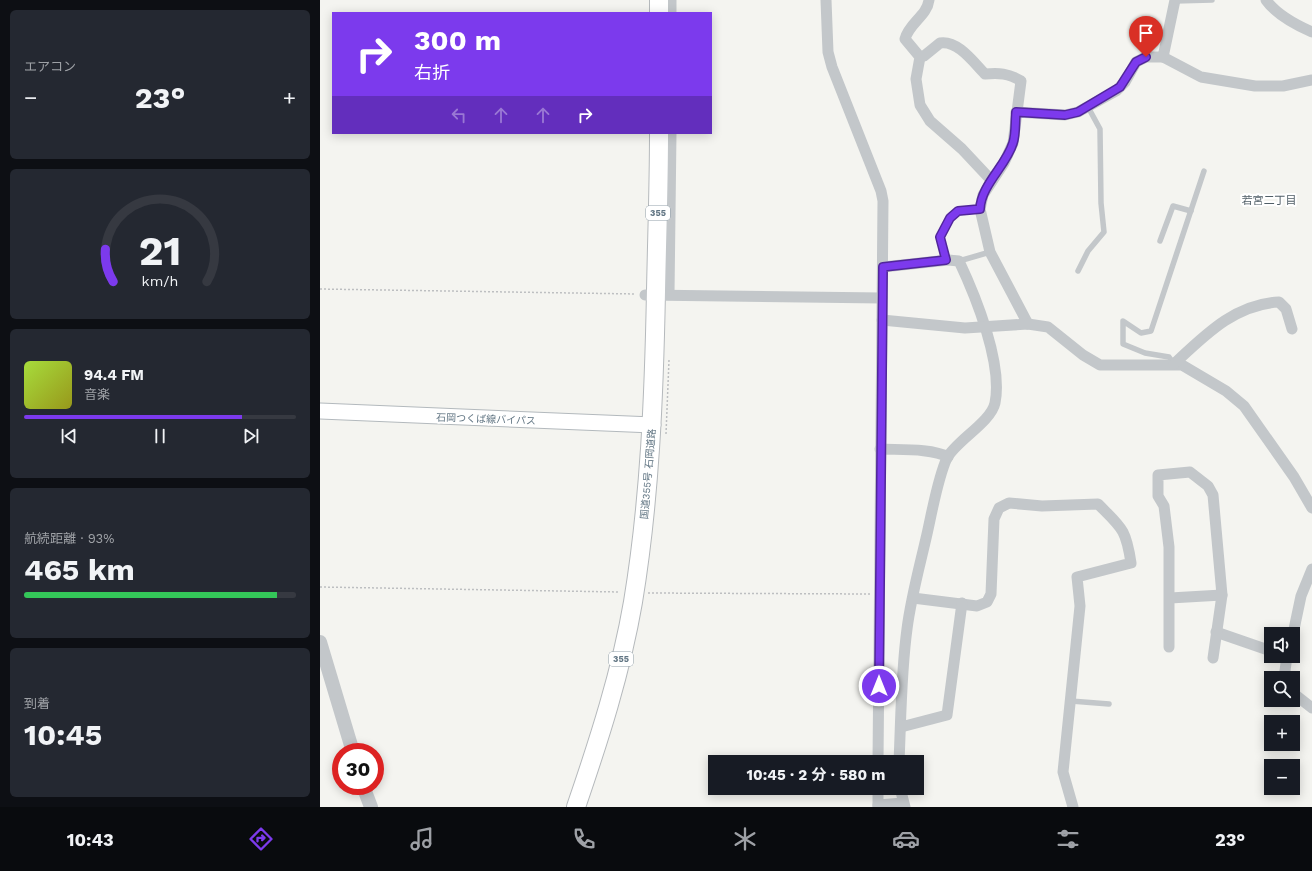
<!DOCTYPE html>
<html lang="ja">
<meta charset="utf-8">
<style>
body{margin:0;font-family:"Work Sans","Noto Sans JP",sans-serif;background:#242831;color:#f1f3f6;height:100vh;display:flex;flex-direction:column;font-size:15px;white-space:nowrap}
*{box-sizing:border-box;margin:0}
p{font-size:13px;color:#9ea1a6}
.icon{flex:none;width:22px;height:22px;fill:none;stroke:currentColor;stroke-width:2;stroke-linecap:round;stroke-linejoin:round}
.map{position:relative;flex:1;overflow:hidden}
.side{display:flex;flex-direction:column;gap:10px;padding:10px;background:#0d0f14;width:320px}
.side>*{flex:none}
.top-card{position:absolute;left:12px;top:12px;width:380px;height:122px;border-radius:0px;box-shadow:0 2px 10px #0003;background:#7c3aed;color:#fff;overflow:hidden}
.tools{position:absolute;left:944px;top:627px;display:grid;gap:8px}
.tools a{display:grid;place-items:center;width:36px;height:36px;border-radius:0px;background:#171b24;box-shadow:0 2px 10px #0003;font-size:20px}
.speed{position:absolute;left:12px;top:743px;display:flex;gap:8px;font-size:20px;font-weight:700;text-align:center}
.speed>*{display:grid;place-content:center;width:52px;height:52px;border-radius:50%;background:#171b24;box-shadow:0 2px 10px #0003;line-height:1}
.speed .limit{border:6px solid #d22;background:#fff;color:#111}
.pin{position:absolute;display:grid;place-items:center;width:34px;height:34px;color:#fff;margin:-41px -17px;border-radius:50% 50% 50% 0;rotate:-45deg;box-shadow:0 0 4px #0007}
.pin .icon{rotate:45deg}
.me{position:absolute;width:44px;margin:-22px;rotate:0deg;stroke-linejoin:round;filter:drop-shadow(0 0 3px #0008)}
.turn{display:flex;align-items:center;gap:14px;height:84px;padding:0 16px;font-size:18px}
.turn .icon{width:52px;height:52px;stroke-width:2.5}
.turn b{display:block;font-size:28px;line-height:34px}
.lanes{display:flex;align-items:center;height:38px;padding:0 16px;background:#0003;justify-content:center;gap:20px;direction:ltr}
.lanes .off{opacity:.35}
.big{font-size:30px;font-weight:700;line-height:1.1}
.side .card{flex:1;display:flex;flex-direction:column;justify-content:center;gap:6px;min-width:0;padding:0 14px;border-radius:6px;background:#242831}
.side .dial{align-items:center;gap:0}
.dial svg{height:104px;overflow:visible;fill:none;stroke:#363941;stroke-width:7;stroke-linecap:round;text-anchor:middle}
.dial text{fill:#f1f3f6;stroke:none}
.song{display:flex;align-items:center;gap:12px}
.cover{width:48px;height:48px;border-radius:6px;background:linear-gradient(135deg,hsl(80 70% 55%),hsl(60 70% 35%))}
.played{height:4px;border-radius:2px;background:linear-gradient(90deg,#7c3aed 80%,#363941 80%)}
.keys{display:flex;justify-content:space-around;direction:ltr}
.heat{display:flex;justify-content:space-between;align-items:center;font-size:22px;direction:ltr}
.charge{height:6px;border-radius:3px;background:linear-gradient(90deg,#34c759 93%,#363941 0)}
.trip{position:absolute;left:388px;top:755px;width:216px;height:40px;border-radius:0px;background:#171b24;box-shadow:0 2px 10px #0003;font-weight:700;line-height:40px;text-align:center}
.tab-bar{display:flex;height:64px;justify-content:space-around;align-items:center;background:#090b0e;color:#9ea1a6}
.tab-bar .icon{width:28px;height:28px}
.tab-bar .current{color:#7c3aed}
.tab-bar b{font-size:18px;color:#f1f3f6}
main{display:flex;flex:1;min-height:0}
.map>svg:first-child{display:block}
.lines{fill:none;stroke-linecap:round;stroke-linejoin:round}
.secondary-casing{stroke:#b3b9bd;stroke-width:17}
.trunk-casing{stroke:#b5b9bc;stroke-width:20}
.path{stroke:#bdbfc1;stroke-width:1.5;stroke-dasharray:2 2;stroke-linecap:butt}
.service{stroke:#c3c7ca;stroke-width:5.5}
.minor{stroke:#c3c7ca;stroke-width:11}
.tertiary{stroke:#c3c7ca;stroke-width:14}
.secondary{stroke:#fff;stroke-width:15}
.trunk{stroke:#fff;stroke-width:18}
.route-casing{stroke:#51269a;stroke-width:10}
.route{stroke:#7c3aed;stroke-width:7}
.labels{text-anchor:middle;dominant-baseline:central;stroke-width:4;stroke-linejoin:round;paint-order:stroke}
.shield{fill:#fff;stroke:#909ea8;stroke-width:1}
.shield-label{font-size:9px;font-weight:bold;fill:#617583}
.street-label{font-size:10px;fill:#617583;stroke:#fff}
.neighbourhood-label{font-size:11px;fill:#505e67;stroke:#fff}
</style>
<main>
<section class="side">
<div class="card"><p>エアコン</p>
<div class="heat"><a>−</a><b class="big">23°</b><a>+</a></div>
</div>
<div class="card dial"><svg viewBox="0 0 100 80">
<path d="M14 69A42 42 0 1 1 86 69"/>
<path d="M14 69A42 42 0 0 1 8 44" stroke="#7c3aed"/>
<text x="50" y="56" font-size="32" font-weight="700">21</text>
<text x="50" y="72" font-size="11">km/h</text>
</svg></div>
<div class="card">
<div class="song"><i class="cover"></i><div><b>94.4 FM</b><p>音楽</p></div></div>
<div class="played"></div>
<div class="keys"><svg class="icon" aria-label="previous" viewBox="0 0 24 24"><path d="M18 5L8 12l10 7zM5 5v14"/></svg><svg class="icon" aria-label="pause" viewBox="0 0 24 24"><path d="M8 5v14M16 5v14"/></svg><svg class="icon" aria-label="next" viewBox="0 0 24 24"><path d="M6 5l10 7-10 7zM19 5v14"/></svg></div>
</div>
<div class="card"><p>航続距離 · 93%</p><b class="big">465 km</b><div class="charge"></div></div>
<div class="card"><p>到着</p><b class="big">10:45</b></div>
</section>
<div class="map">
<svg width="992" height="807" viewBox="0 0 992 807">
<rect width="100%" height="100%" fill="#f4f4f0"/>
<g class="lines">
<defs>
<path id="secondary" d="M0,411L333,425"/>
<g id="trunk">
<path d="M339,13V0"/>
<path d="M256,807C279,740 301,672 313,602C330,499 334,395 336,291C337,238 339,186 339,133"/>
</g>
</defs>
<!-- secondary casing -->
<use href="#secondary" class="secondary-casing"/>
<!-- trunk casing -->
<use href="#trunk" class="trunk-casing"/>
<!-- path -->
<g class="path">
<path d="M0,289L316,294"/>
<path d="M346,434L349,360"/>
<path d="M0,587L300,592"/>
<path d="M328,593L550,594"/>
</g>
<!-- service -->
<g class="service">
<path d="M855,1L892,0"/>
<path d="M840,241L853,206L871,211"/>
<path d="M625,260L620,237C631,212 634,212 660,209"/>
<path d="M639,261L670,252"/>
<path d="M758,271L768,251L784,232L781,203L780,129L768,107"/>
<path d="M854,364L849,357L825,353L803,344V321L821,333L831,331L884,171"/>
<path d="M751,701L789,704"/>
</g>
<!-- minor -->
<g class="minor">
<path d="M506,0L508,52L512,67L561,191L563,201L558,762"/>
<path d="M609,0C607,16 589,23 585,39L600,57L596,79L600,105L610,121L642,149L672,181"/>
<path d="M946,0C956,14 976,25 992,32"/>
<path d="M351,13V0"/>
<path d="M600,57L604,56L620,43C638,40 654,63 665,74C679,73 688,73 701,81L693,143L684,163L663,195L660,209L670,252L708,324"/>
<path d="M843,57L855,0"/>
<path d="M696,112L745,115L758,112L796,91L805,82L816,62L826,57H843L881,77L935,86H963L992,80"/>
<path d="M563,267L628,260L639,261C656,297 683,364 675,403C671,422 636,441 627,458C618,477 612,512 607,534C600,565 591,597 587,629C581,673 581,718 579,762"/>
<path d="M349,294L351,133"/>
<path d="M325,295L562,298"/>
<path d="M562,320L645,328L708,324L728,327L763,355L780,365H862L906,391L924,406L974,477L992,508"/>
<path d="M854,364C885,335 915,304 959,302L966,309L972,329"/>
<path d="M560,449C579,450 612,448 628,457"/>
<path d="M593,598L657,606L667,602L671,594L674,519L679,508L689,503L722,506L778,504C802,528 806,529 811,563L757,577L760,606L743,772L753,807"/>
<path d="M850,598L902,595"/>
<path d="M896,632L951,651"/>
<path d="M973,634L981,596L992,569"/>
<path d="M849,647V547L844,506L838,496V475L870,472L888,486L893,495L902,595L893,658"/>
<path d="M964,678L967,656"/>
<path d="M973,693L992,708"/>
<path d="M581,727L627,715L642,603"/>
<path d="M580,788L585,807"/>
<path d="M558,805L583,803"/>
<path d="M558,807V788"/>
</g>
<!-- tertiary -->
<g class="tertiary">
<path d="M0,642L33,752"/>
<path d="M43,786L51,807"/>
</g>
<!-- secondary -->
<use href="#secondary" class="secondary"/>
<!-- trunk -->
<use href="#trunk" class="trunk"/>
</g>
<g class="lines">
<defs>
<path id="route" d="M559,686L563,267L626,260L620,237L630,218L638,211L660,209C661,185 686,166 693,143C696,134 695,122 696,112L745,115L758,112L800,87L816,62L826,57"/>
</defs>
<!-- route casing -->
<use href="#route" class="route-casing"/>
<!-- route -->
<use href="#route" class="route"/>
</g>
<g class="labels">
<!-- shield labels -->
<g class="shield">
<rect x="326" y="206" width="24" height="14" rx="3"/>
<rect x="289" y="652" width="24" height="14" rx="3"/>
</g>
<g class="shield-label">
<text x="338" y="213">355</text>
<text x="301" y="659">355</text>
</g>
<!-- street labels -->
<g class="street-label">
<text transform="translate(166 419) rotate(2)">石岡つくば線バイパス</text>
<text transform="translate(328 474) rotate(-85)">国道355号 石岡道路</text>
</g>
<!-- neighbourhood labels -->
<g class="neighbourhood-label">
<text x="949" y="200">若宮二丁目</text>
</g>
</g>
</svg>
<div class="tools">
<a><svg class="icon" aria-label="sound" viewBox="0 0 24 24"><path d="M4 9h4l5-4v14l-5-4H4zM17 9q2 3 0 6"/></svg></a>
<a><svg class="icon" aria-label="search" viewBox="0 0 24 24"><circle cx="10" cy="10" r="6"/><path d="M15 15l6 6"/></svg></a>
<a>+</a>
<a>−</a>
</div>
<div class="speed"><div class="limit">30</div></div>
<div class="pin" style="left:826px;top:57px;background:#d93025"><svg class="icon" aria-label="arrive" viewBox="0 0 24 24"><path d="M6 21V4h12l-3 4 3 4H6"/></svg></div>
<svg class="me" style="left:559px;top:686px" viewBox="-20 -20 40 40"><circle r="17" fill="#7c3aed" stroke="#fff" stroke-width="3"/><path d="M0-11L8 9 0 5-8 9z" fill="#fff"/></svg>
<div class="trip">10:45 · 2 分 · 580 m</div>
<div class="top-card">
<div class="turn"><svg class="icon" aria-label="right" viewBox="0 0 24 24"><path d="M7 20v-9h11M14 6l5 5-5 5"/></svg><div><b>300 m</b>右折</div></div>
<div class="lanes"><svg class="icon off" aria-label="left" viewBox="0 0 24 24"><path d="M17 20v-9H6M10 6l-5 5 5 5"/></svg><svg class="icon off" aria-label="ahead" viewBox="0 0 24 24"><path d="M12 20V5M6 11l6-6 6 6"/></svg><svg class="icon off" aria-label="ahead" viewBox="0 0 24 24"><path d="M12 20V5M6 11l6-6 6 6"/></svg><svg class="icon" aria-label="right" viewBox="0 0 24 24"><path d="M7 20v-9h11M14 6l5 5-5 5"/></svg></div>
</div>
</div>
</main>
<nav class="tab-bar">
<b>10:43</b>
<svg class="icon current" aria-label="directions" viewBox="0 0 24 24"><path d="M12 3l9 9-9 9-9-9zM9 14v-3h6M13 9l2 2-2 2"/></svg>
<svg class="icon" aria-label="music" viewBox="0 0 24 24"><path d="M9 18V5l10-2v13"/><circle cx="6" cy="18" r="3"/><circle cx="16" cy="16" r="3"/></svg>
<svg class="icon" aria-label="phone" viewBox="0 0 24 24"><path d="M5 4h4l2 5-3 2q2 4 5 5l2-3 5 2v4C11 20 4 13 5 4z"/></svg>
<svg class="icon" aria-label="climate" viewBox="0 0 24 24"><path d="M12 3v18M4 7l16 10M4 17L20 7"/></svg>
<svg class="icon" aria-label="car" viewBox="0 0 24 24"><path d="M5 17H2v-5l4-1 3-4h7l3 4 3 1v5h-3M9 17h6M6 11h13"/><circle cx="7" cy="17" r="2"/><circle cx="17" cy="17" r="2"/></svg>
<svg class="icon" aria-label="filters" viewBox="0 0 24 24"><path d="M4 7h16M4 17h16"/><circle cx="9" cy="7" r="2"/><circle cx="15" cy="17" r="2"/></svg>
<b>23°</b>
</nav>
